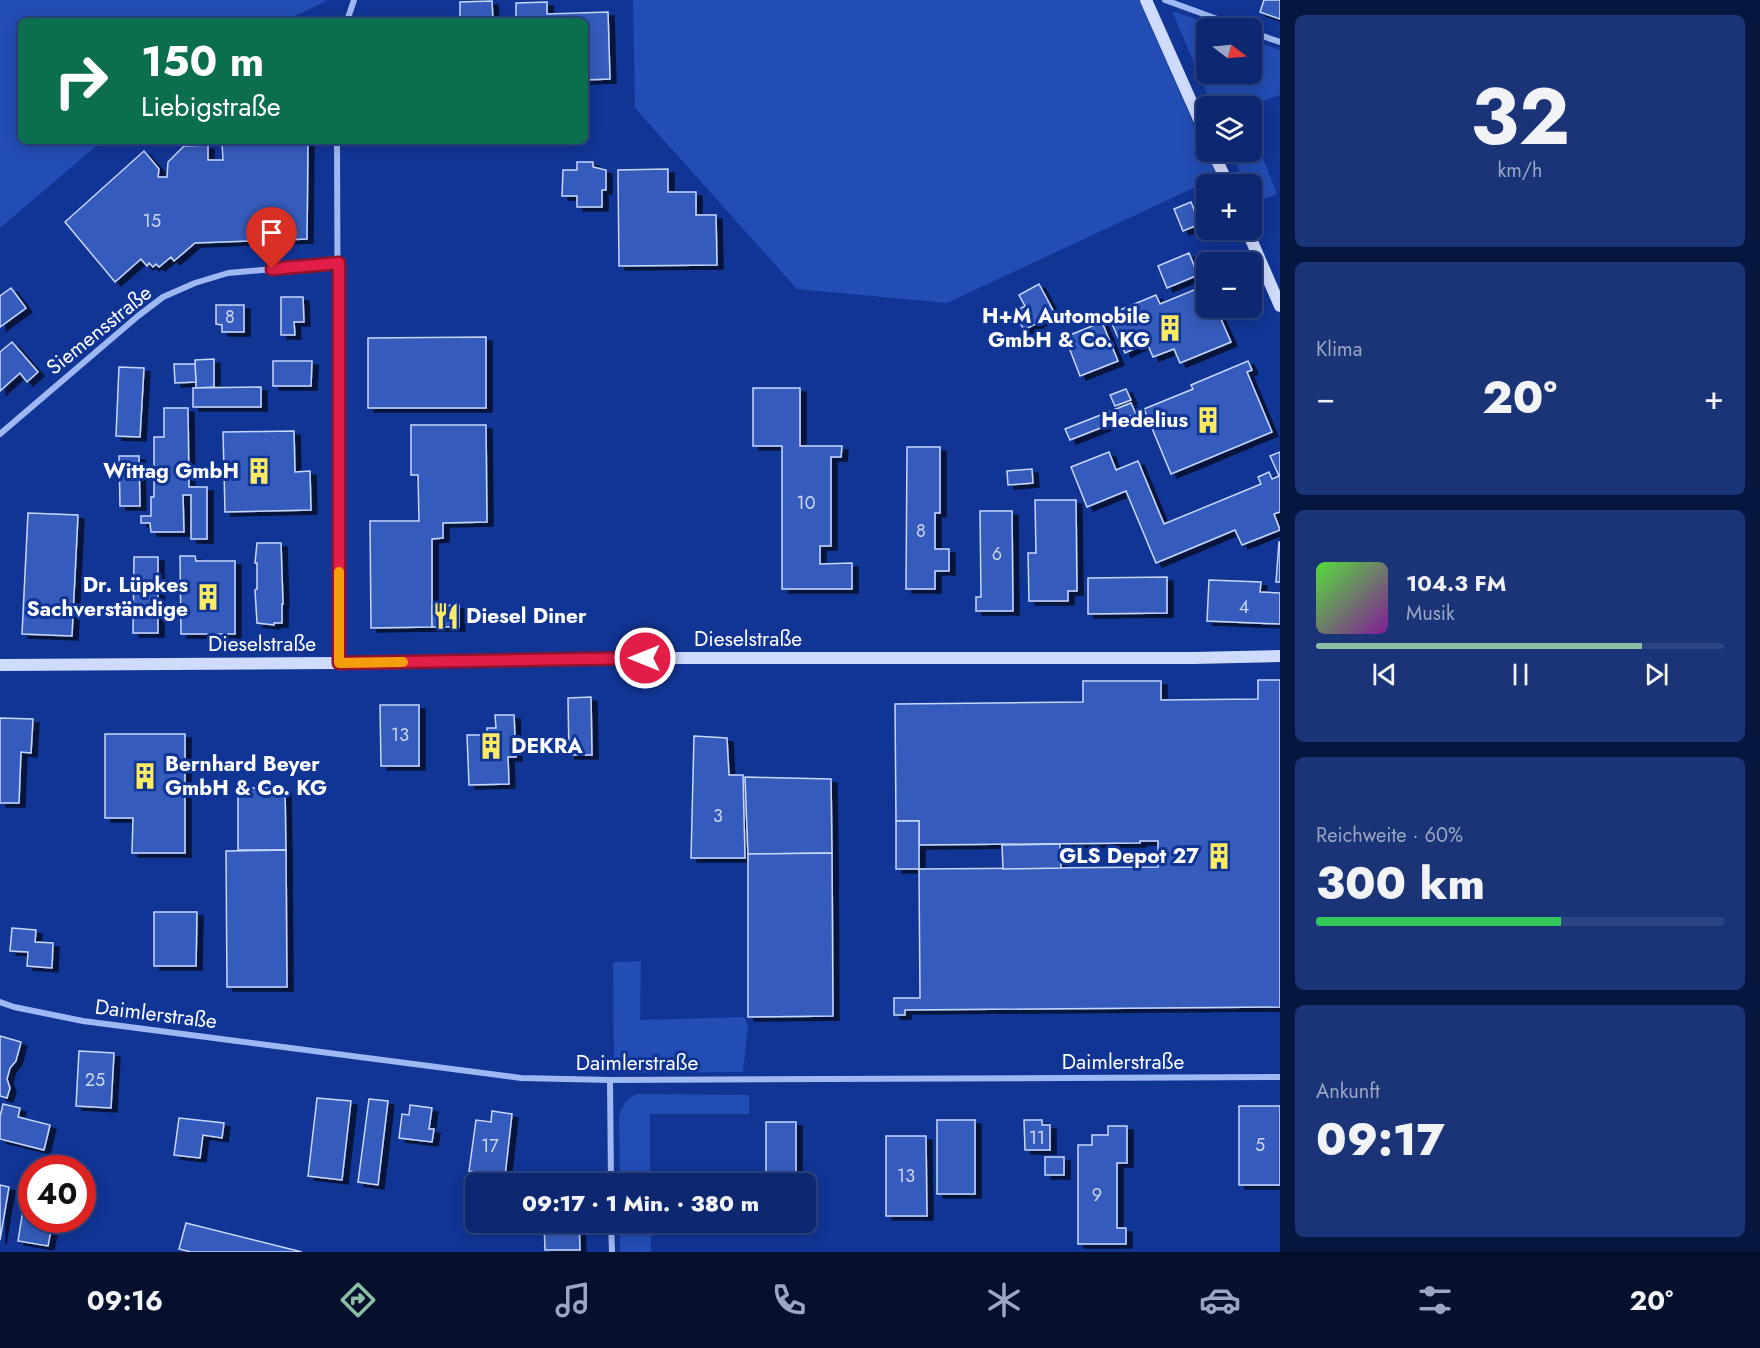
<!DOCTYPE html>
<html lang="de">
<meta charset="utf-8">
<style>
body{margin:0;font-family:Jost,sans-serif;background:#1b3478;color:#f1f3f6;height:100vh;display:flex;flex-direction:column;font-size:22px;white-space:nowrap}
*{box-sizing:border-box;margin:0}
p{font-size:20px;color:#9aa6c3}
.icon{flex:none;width:33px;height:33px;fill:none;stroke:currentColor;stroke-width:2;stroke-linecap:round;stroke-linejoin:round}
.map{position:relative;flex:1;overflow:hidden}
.sheet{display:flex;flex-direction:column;gap:15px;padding:15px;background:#07163e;width:480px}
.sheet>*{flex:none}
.guide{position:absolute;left:18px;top:18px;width:570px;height:126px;border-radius:9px;box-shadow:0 3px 15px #0003,0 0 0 2px #2d4483;background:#0b6e4f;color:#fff;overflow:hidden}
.needle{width:39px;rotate:106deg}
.controls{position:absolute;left:1196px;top:18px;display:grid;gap:12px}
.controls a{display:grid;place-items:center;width:66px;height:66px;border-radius:9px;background:#0d2870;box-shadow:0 3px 15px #0003,0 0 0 2px #2d4483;font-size:30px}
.speed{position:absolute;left:18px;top:1155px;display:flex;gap:12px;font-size:30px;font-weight:700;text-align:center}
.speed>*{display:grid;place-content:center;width:78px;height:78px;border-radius:50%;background:#0d2870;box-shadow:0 3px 15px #0003,0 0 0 2px #2d4483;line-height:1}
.speed .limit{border:9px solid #d22;background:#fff;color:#111}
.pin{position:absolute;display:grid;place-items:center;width:51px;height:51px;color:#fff;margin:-62px -26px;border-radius:50% 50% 50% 0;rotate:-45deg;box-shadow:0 0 6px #0007}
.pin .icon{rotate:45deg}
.me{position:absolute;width:66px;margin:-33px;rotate:270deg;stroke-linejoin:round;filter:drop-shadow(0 0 4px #0008)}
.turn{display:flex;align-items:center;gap:21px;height:126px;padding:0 24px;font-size:27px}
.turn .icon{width:78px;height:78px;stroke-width:2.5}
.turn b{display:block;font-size:42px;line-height:51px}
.big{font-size:45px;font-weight:800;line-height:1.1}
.sheet .widget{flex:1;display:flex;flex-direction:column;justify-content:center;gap:9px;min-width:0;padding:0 21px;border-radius:9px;background:#1b3478}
.sheet .dial{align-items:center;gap:0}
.dial b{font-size:78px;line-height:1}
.song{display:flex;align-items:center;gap:18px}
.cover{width:72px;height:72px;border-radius:9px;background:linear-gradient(135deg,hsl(110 70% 55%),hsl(290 70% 35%))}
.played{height:6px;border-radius:3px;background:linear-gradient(90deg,#8abfa5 80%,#2d4483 80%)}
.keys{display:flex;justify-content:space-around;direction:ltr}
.heat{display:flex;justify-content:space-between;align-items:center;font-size:33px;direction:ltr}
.charge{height:9px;border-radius:4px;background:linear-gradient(90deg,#34c759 60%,#2d4483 0)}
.trip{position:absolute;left:465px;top:1173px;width:351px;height:60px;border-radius:9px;background:#0d2870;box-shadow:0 3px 15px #0003,0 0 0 2px #2d4483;font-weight:800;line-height:60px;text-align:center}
.tab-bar{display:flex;height:96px;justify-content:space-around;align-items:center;background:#05102d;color:#9aa6c3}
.tab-bar .icon{width:42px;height:42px}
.tab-bar .active{color:#8abfa5}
.tab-bar b{font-size:27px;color:#f1f3f6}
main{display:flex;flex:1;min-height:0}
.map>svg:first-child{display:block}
.green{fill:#224db4}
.building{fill:#345bbc;stroke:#c7d7fe;stroke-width:1.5;filter:url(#shadow)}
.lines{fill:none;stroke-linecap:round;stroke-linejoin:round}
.street{stroke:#9fb8f3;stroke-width:6}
.secondary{stroke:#cfdbfd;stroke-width:12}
.route-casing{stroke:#92132f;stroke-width:15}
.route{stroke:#e11d48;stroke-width:10}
.slow{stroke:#f59e0b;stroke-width:10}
.labels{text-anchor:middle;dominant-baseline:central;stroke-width:6;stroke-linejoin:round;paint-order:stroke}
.number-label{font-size:18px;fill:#ccd6ee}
.poi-label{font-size:21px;font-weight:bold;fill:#fff;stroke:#113595;text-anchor:end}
.street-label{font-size:21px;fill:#fff;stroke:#113595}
</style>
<main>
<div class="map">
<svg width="1280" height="1252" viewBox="0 0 1280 1252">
<defs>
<filter id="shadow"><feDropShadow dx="6" dy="4" stdDeviation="0" flood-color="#0009"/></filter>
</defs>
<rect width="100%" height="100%" fill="#113595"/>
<!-- green -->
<g class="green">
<path d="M0,0H328L285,21H21V141H102L0,228Z"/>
<path d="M633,0H1139L1217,177L947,303L797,289L635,108Z"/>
<path d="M1172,11L1221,28H1206V74H1251V40L1280,50V95L1247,106H1212Z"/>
<path d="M1251,127L1277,194L1253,203L1251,184H1245L1231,152H1251Z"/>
<path d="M641,961L640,1020L744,1017L748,1026L743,1072L614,1073L613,962Z"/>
<path d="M637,1094L749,1095V1114H650V1183H620L619,1116C623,1105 626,1099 637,1094Z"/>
<rect x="620" y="1223" width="31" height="29"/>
</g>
<!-- building -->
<g class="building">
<path d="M1264,0H1280V19L1260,12Z"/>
<path d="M492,1L493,21H460V2Z"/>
<path d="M547,2V14L608,12L610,79L585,80V21H516V3Z"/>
<path d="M308,141L307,239L195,243L174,261L171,257L159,267L156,264L153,267L149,263L147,266L141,259L115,282L65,222L144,151L159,169L158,177H167L168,162L184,146L208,145V160H223L222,144Z"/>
<path d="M577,162H593V167L606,170V190H602V207H577V196H562L563,170H577Z"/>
<path d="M668,169V192H696V215H716L717,265L619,266L618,170Z"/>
<path d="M1191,202L1200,224L1183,231L1174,209Z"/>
<path d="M1189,253L1198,275L1167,288L1158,266Z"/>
<path d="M1039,284L1055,314L1024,330L1014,312L1025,306L1019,295Z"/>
<path d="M1206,285V308H1216L1231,342L1180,363L1174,349L1153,357L1147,343L1125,353L1108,315L1156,295L1160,304Z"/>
<path d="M11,288L26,308L0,327V296Z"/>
<path d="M281,297H303L304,322H294L295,335H281Z"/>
<path d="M216,305H244V332H222V325L216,324Z"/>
<path d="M1102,322L1118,361L1080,376L1065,337Z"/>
<path d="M486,337V408H368V338Z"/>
<path d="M12,342L38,372L27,382L20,373L0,391V352Z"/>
<path d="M214,359V387L196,388L195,360Z"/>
<path d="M273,361H312L311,386H273Z"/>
<path d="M1248,361L1252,370L1247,372L1272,432L1171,474L1144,409L1193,389L1191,385Z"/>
<path d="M174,364H195L196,382L175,383Z"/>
<path d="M119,367L144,368L140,437L116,436Z"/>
<path d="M261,387V407H193V388Z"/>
<path d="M753,388H800V446H842L841,457H831V546H820V564L852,563V589H782V446H753Z"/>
<path d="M1126,389L1131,400L1115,406L1110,395Z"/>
<path d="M1131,403L1136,414L1070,440L1065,429Z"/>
<path d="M164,408H188L189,487H207V539H191V495H183L184,532H151L150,523H141V516H151V497H154V437H164Z"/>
<path d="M411,425H486L487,522L443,523V538L432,539V627L371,628L370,521H419L418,475H411Z"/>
<path d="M294,431L295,472L310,471L311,510L225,512L223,432Z"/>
<path d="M907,447H940V513H935V549H949V571H935V589H906Z"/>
<path d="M1109,452L1116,470L1138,461L1164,524L1261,484L1258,477L1269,472L1272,479L1279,476L1270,456L1280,452V512L1274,514L1280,530L1242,545L1235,530L1156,563L1126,491L1087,507L1071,467Z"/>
<path d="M119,456H139L140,506H120Z"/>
<path d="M1032,469L1033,483L1008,485L1007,471Z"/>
<path d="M1035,500H1076L1077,591H1068V601H1029L1028,553H1036Z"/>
<path d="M980,511H1012L1013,611H976V597H981Z"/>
<path d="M28,513L78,515L72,636L22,634Z"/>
<path d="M1279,542H1280V582H1276Z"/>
<path d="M257,543H281L283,604H282V623H274V625L257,623L255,590L257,589V563H255Z"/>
<path d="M180,556H195L196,561H235V634H181Z"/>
<path d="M134,557H158V633H133Z"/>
<path d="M1167,577V613L1088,614V578Z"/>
<path d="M1209,580L1261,582L1260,592L1280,593V624L1207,621Z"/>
<path d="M459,605V627H432V606Z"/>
<path d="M1258,680H1280V1007L905,1010V1015H894V998H920L919,869L1158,867V841H1140V843L919,845V821H896L895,704L1083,702V681H1161V700L1258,699Z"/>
<path d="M591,697L592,755H569L568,698Z"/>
<path d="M380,705H419V766H381Z"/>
<path d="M495,715H514L516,757H508L509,784L469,785L467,735H487V728H496Z"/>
<path d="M0,718L33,719L31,753L21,752L19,803H0Z"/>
<path d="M105,734H185V853H132L133,818H105Z"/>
<path d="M694,736L727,738L729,775H743L745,858H691Z"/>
<path d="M745,777L831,779L832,853L748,854Z"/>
<path d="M238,788H285L286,850H238Z"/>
<rect x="896" y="821" width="23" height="48"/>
<path d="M1060,844L1061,868L1003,869L1002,845Z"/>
<path d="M286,850L287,987H227L226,851Z"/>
<path d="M832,853L833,1016L748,1017V854Z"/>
<path d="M154,912H197L196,966H154Z"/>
<path d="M12,928L36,930L35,942L53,943L52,968L27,966L28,952L10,951Z"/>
<path d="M0,1036L21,1042L16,1061L10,1068L7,1079L10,1088L7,1098L0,1096Z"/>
<path d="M79,1051L114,1053L111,1108L76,1106Z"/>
<path d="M317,1098L351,1101L342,1180L308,1176Z"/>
<path d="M369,1099L388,1101L378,1185L358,1182Z"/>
<path d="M3,1104L20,1108L18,1117L50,1125L44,1150L0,1139V1117Z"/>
<path d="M410,1105L432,1108L429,1129H434L432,1142L399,1138L402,1114L409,1115Z"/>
<rect x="1239" y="1106" width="41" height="79"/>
<path d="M492,1111L512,1114L505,1176L469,1171L476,1120L491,1122Z"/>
<path d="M179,1118L224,1123L222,1138L203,1135L200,1158L174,1155Z"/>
<rect x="937" y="1120" width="38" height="74"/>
<path d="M1024,1120H1042V1125H1050V1150H1025Z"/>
<rect x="766" y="1122" width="30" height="62"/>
<path d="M1108,1126H1127V1163H1117V1228H1126V1244H1078V1145H1092V1135H1108Z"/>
<path d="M886,1136H926L927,1216H886Z"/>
<rect x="1045" y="1157" width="19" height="18"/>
<path d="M0,1185L9,1187L0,1240Z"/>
<path d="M26,1191L32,1192V1220H53L48,1246L18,1241Z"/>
<path d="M544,1222H579L580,1250H545Z"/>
<path d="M186,1223L302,1252H191L179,1249Z"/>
</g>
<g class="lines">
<!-- street -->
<g class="street">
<path d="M1165,0L1242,28"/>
<path d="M347,21L354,0"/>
<path d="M1251,32L1280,42"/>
<path d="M337,141L339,663"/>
<path d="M0,434L138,316L163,297L195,283L228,273L339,263"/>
<path d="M0,1002L14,1007L83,1021L521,1078L610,1080L1280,1077"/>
<path d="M610,1080L611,1184"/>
<path d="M611,1222L612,1252"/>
</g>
<!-- secondary -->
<g class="secondary">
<path d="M1146,0L1206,135"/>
<path d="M1213,152L1228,184"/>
<path d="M1247,230L1280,306"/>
<path d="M0,665L339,663L599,658H1194L1280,656"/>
</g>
</g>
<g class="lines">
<defs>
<path id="route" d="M272,269L339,263V663L645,658"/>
</defs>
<!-- route casing -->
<use href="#route" class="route-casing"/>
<!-- route -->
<use href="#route" class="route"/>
<!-- slow -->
<path class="slow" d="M339,572V663L403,662"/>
</g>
<!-- icons -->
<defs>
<symbol id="building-bare" viewBox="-9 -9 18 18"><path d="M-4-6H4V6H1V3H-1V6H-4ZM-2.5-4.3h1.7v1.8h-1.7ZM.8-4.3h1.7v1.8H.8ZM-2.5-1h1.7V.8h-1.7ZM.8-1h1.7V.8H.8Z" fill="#ffeb61" stroke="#113595" stroke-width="2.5" paint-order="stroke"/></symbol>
<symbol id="restaurant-bare" viewBox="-9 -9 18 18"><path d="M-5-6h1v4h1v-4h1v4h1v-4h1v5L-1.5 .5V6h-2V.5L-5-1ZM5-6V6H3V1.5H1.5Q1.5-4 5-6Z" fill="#ffeb61" stroke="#113595" stroke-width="2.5" paint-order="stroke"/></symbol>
</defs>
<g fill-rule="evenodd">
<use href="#building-bare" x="1151" y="309" width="38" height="38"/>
<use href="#building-bare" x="1189" y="401" width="38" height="38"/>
<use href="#building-bare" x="240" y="452" width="38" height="38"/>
<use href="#building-bare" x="189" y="578" width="38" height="38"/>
<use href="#restaurant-bare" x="427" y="597" width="38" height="38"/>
<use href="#building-bare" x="472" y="727" width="38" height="38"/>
<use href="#building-bare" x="126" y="757" width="38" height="38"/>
<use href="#building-bare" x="1200" y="837" width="38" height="38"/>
</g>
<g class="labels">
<!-- number labels -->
<g class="number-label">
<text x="152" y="221">15</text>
<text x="230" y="317">8</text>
<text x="806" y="503">10</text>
<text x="921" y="531">8</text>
<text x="997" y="554">6</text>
<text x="1244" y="607">4</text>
<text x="400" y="735">13</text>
<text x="718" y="816">3</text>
<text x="95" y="1080">25</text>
<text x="1037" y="1138">11</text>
<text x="1260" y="1145">5</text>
<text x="490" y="1146">17</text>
<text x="906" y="1176">13</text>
<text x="1097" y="1195">9</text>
</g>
<!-- poi labels -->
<g class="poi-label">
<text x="1150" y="316">H+M Automobile<tspan x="1150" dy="24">GmbH &amp; Co. KG</tspan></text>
<text x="1188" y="420">Hedelius</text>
<text x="239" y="471">Wittag GmbH</text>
<text x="188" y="585">Dr. Lüpkes<tspan x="188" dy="24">Sachverständige</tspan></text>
<text x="466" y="616" text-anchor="start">Diesel Diner</text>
<text x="511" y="746" text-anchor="start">DEKRA</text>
<text x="165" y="764" text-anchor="start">Bernhard Beyer<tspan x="165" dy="24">GmbH &amp; Co. KG</tspan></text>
<text x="1199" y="856">GLS Depot 27</text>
</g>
<!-- street labels -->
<g class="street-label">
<text transform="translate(99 330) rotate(-39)">Siemensstraße</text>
<text x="748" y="639">Dieselstraße</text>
<text x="262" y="644">Dieselstraße</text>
<text transform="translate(156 1014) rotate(7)">Daimlerstraße</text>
<text x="1123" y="1062">Daimlerstraße</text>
<text x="637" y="1063">Daimlerstraße</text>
</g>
</g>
</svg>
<div class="controls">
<a><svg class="needle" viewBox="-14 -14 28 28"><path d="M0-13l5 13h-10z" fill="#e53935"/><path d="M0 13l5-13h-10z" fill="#9aa6c3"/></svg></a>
<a><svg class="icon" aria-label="layers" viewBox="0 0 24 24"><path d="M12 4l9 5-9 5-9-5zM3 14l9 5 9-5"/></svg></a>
<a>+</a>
<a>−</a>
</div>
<div class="speed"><div class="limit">40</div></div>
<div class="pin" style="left:272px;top:269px;background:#d93025"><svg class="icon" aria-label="arrive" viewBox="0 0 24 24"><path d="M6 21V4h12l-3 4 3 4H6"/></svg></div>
<svg class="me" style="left:645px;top:658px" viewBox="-20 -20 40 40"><circle r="17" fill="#e11d48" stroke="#fff" stroke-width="3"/><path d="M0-11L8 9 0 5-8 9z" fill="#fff"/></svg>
<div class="trip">09:17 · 1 Min. · 380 m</div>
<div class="guide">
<div class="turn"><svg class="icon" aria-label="right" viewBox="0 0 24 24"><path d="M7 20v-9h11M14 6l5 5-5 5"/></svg><div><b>150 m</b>Liebigstraße</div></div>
</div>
</div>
<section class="sheet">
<div class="widget dial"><b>32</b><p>km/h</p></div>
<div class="widget"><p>Klima</p>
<div class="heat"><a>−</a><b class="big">20°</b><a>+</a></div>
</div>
<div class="widget">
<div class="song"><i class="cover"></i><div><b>104.3 FM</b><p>Musik</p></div></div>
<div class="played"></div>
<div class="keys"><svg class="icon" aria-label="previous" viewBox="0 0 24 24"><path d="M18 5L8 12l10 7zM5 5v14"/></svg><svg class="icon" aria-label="pause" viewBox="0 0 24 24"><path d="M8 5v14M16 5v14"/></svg><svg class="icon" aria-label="next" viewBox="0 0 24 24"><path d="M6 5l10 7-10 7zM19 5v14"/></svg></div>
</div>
<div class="widget"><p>Reichweite · 60%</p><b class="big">300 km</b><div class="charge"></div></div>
<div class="widget"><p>Ankunft</p><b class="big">09:17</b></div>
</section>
</main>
<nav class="tab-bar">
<b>09:16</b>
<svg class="icon active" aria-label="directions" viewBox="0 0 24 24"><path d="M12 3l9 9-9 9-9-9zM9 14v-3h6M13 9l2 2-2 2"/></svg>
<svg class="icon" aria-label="music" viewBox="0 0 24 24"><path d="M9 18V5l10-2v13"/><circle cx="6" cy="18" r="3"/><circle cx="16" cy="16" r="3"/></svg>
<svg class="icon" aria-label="phone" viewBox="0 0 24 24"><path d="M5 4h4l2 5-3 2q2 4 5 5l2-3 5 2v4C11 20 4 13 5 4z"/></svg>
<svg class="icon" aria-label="climate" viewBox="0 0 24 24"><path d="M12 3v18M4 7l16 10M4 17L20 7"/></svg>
<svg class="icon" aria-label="car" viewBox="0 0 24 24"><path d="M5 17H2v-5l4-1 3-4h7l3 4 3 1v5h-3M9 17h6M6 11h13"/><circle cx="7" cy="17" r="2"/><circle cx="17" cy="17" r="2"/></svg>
<svg class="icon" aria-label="filters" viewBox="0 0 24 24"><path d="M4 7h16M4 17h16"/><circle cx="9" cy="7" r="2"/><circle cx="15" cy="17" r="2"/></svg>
<b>20°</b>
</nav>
